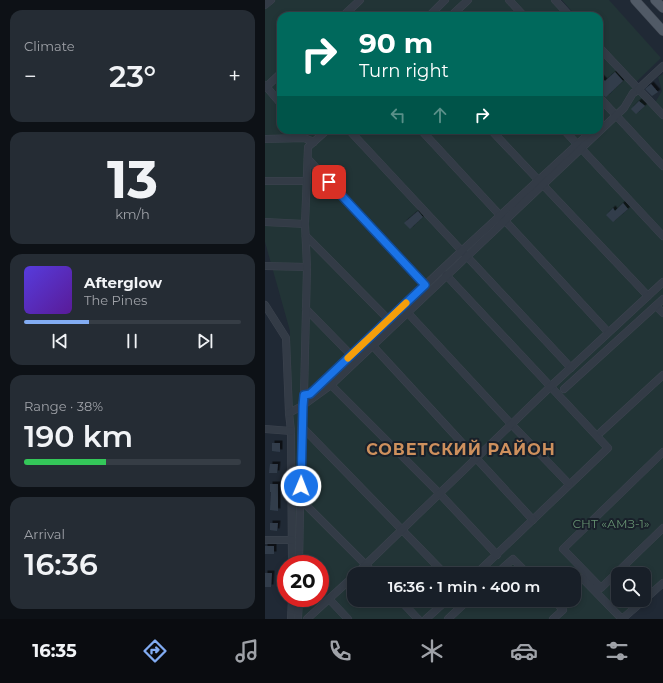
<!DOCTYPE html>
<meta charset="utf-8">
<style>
body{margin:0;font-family:Montserrat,sans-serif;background:#252c34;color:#f1f3f6;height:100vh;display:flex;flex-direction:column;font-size:15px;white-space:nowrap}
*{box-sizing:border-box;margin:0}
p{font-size:13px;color:#9fa2a8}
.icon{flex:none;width:22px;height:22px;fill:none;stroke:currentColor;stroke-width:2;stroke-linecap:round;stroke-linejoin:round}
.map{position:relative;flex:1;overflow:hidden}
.drawer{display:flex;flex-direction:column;gap:10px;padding:10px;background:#0d1116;width:265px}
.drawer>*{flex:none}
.guide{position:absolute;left:12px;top:12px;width:326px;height:122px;border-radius:12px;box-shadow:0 2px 6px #0003,0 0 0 1px #363d45;background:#00695c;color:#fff;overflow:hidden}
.fabs{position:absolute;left:346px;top:567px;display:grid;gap:8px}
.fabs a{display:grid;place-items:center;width:40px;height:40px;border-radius:8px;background:#181f28;box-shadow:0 2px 6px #0003,0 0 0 1px #363d45;font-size:20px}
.speed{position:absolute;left:12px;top:555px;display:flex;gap:8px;font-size:20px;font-weight:700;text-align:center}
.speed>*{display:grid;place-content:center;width:52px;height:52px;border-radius:50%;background:#181f28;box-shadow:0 2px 6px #0003,0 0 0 1px #363d45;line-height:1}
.speed .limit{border:6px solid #d22;background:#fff;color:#111}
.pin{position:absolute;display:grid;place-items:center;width:34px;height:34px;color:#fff;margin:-17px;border-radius:8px;box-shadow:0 2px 6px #0006}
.me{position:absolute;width:44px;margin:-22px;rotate:1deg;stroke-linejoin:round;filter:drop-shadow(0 0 3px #0008)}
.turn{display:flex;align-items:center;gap:14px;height:84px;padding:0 16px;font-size:18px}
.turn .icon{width:52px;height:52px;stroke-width:2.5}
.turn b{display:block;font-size:28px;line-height:34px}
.lanes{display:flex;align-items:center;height:38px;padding:0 16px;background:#0003;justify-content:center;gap:20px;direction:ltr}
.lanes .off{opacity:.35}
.big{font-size:30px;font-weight:600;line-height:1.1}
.drawer .widget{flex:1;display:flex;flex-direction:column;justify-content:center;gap:6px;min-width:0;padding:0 14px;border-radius:12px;background:#252c34}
.drawer .dial{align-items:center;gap:0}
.dial b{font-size:52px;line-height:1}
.song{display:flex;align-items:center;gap:12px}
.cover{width:48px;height:48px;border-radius:6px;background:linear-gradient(135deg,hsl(250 70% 55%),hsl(270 70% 35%))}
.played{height:4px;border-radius:2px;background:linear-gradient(90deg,#82acf3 30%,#363d45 30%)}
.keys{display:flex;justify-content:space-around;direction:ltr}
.heat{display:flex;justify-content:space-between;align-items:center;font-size:22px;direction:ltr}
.charge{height:6px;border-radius:3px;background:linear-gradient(90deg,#34c759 38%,#363d45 0)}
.trip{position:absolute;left:82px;top:567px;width:234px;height:40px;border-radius:12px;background:#181f28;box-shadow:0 2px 6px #0003,0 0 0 1px #363d45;font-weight:600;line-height:40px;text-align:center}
.tabs{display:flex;height:64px;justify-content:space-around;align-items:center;background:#0a0c10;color:#9fa2a8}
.tabs .icon{width:28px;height:28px}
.tabs .selected{color:#82acf3}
.tabs b{font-size:18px;color:#f1f3f6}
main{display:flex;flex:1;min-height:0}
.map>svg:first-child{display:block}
.green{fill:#223436;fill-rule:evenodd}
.building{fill:#323d4c;filter:url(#shadow)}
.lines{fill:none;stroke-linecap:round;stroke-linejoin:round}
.minor-casing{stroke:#3d444f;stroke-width:8}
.major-casing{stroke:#3d444f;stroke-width:10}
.minor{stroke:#333b46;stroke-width:7}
.major{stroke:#515a66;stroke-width:9}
.route-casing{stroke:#114b97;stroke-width:10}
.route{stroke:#1a73e8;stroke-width:7}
.slow{stroke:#f59e0b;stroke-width:7}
.labels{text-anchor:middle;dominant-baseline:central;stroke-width:4;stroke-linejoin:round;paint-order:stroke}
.park-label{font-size:12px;fill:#669271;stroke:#19202a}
.district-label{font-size:16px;font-weight:bold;letter-spacing:1px;fill:#ce905d;stroke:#19202a}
</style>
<main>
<section class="drawer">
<div class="widget"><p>Climate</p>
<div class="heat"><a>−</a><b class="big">23°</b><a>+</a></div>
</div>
<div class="widget dial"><b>13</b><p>km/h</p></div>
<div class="widget">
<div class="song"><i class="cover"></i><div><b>Afterglow</b><p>The Pines</p></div></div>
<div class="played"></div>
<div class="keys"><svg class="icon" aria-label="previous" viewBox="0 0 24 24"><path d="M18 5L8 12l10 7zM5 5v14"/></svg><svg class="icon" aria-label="pause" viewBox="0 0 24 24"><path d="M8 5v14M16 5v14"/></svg><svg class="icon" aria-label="next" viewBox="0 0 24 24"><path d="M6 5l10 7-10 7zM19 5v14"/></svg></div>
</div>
<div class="widget"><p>Range · 38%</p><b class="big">190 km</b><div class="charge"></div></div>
<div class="widget"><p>Arrival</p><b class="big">16:36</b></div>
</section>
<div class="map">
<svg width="398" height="619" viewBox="0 0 398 619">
<defs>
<filter id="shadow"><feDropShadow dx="2.5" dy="-2.5" stdDeviation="0" flood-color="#0009"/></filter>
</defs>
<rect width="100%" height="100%" fill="#202935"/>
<!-- green -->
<g class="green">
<path d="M0,0H293L307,16H16V130H334V46L388,106L397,91L393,77L398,74V586L362,619H25V598H55V564H25V331L0,242ZM89,574H309V600H89ZM353,574H379V600H353Z"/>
<path d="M297,0H344L396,58L370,83L334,42V16H311Z"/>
</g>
<!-- building -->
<g class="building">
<path d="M350,72L358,81L341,97L334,92V75L340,81Z"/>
<path d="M386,84L393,92L387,96L380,89Z"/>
<path d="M374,101L380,106L371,114L366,109Z"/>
<path d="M358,203L363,209L348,222L341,215L348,208L350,211Z"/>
<path d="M153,211L158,217L145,229L139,223Z"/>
<path d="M7,443H15V452L7,451Z"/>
<path d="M5,464H13L12,473H4Z"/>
<path d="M5,484H13V511L5,510L6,492H5Z"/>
<path d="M5,523H13L12,531L5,530Z"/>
<rect x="0" y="546" width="9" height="8"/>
<path d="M0,573H7L6,587H0Z"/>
</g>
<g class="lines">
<defs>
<g id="minor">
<path d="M244,0L259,16"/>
<path d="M290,0L305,16"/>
<path d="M0,5L6,0"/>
<path d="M78,16L95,0"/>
<path d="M164,16L180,0"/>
<path d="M186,16L203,0"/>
<path d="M334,47L398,115"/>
<path d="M0,85L16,104"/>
<path d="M1,87L16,73"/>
<path d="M370,92L398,66"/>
<path d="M334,97L398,166"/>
<path d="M84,130L306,368"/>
<path d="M156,130L343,332"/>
<path d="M226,130L383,296"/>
<path d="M299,130L398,236"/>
<path d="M0,139L39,138L49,142"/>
<path d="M43,159L160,285"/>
<path d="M0,181H42"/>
<path d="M0,222L40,224"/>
<path d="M41,236L124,320"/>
<path d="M0,266L42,267"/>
<path d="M181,275L343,448L211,574"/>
<path d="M0,305L21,338L24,413L26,431L27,564"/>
<path d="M391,306L398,313"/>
<path d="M41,309L86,355"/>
<path d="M142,312L247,425L304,484"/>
<path d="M107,345L268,520"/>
<path d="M66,385L175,494L232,555"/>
<path d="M299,389L398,299"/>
<path d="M39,395L42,267L40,224L43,147L62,130"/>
<path d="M24,413L37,406L39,395L45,394L189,258L328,130"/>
<path d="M37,427L180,574"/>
<path d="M0,429L26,431"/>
<path d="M336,432L398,375"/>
<path d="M398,452L298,549L336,588L398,528"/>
<path d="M36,500L110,574"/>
<path d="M0,540H27"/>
<path d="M34,564L37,406L66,385L359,108L368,93"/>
<path d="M91,574L285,387L398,282"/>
<path d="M231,574L248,559L263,574"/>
<path d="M317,578L357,619"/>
<path d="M64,599L83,619"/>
<path d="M135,600L153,619"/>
<path d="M379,600L398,583"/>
<path d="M26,619L27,598"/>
<path d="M33,619L34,598"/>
<path d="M42,619L89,576"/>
<path d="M161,619L182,600"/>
<path d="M183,619L203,600"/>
<path d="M288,619L298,610L289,600"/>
<path d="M357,619L379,600"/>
</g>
<g id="major">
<path d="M370,0L398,31"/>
<path d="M390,0L398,8"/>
</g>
</defs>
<!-- minor casing -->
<use href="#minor" class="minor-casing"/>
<!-- major casing -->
<use href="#major" class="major-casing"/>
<!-- minor -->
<use href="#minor" class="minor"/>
<!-- major -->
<use href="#major" class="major"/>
</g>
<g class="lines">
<defs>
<path id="route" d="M36,486L38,406L39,395L45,394L160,285L64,182"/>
</defs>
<!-- route casing -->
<use href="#route" class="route-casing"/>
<!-- route -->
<use href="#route" class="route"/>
<!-- slow -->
<path class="slow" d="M83,358L141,303"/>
</g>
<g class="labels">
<!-- park labels -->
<g class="park-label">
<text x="346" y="523">СНТ «АМЗ-1»</text>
</g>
<!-- district labels -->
<g class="district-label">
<text x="196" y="449">СОВЕТСКИЙ РАЙОН</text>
</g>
</g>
</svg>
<div class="fabs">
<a><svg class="icon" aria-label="search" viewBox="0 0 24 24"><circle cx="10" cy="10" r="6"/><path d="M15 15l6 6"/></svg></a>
</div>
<div class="speed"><div class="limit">20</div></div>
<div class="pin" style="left:64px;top:182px;background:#d93025"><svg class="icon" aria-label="arrive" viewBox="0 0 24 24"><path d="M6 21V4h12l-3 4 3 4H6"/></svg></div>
<svg class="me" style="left:36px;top:486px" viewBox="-20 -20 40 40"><circle r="17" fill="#1a73e8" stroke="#fff" stroke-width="3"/><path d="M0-11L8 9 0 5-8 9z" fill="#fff"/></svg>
<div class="trip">16:36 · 1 min · 400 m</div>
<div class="guide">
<div class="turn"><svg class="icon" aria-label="right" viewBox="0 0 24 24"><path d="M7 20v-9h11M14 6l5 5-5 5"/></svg><div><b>90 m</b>Turn right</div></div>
<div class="lanes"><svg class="icon off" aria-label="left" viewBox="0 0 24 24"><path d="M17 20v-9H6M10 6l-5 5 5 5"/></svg><svg class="icon off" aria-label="ahead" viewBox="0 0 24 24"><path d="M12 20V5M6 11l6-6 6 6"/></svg><svg class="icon" aria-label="right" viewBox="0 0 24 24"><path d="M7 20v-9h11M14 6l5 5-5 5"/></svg></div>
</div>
</div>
</main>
<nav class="tabs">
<b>16:35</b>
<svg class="icon selected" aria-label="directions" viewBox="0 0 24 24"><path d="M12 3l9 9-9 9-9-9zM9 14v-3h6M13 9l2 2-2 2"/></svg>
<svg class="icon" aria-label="music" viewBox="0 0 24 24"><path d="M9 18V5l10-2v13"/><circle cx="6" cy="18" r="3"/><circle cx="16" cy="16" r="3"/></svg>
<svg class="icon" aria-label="phone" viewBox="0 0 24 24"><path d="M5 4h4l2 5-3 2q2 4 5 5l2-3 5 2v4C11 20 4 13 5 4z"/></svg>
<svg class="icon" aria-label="climate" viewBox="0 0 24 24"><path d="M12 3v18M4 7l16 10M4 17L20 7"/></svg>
<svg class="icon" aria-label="car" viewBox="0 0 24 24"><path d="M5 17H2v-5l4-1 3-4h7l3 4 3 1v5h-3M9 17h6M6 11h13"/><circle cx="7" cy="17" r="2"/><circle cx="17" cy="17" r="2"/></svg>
<svg class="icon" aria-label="filters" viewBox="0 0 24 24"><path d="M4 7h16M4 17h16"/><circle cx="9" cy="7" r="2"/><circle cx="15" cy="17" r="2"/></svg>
</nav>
